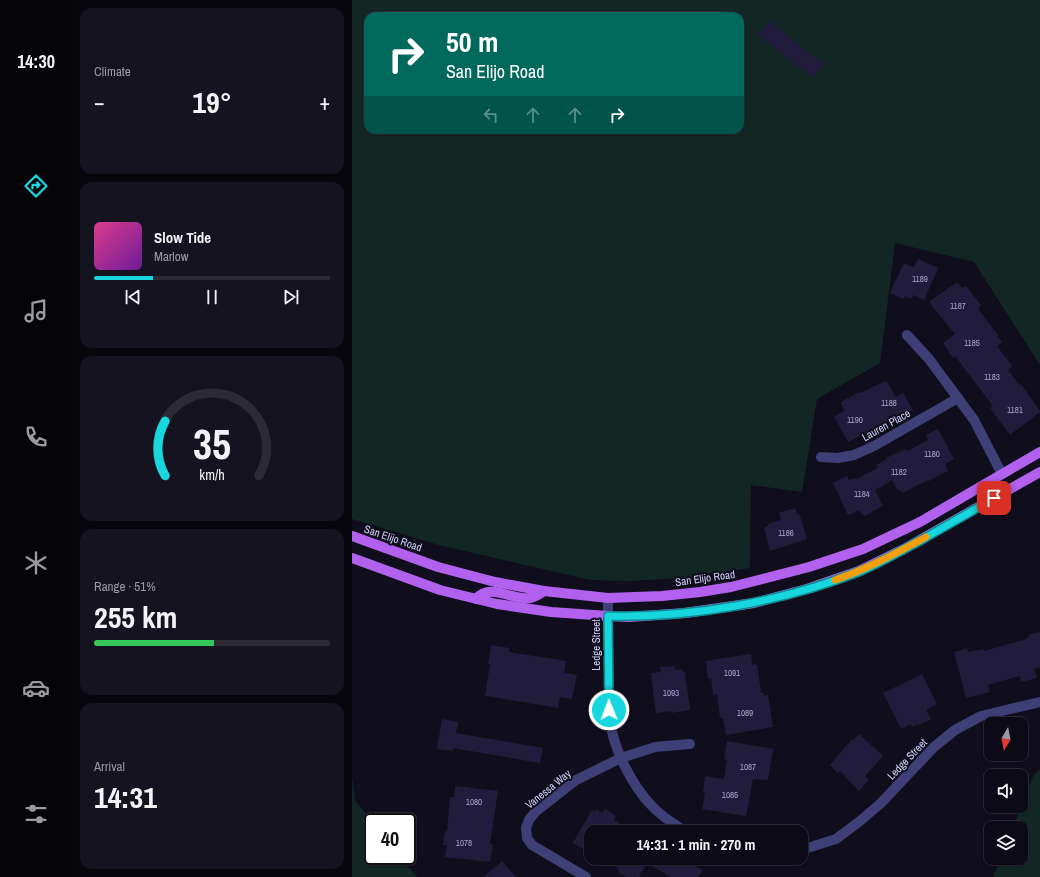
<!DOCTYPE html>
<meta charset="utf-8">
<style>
body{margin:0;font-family:"Archivo Narrow",sans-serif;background:#15131f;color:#f1f3f6;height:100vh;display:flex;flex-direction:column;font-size:15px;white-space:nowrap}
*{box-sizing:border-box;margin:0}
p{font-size:13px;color:#9a9aa1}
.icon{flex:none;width:22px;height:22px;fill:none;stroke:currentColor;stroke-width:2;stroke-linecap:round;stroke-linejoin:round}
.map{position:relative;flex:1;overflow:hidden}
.side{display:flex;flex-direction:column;gap:8px;padding:8px;background:#07060c;width:280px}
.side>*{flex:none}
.hud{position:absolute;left:12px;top:12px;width:380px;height:122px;border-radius:12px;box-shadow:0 1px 3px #0004,0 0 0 1px #2c2b35;background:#00695c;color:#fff;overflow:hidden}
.needle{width:26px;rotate:190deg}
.buttons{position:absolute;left:632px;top:717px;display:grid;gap:8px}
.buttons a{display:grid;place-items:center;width:44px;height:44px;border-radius:8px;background:#0c0a16;box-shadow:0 1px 3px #0004,0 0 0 1px #2c2b35;font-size:20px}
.speed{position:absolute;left:12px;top:813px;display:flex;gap:8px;font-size:20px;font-weight:700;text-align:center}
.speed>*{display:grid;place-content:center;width:52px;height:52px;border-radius:50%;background:#0c0a16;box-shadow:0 1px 3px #0004,0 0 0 1px #2c2b35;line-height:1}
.speed .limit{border:2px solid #111;border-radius:6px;background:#fff;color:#111}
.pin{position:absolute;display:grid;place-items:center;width:34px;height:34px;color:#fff;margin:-17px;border-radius:8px;box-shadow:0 2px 6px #0006}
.me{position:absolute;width:44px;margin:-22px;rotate:359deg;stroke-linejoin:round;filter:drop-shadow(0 0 3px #0008)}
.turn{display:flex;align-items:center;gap:14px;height:84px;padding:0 16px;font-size:18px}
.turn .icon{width:52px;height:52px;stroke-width:2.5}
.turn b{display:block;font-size:28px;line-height:34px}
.lanes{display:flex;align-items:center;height:38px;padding:0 16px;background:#0003;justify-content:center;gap:20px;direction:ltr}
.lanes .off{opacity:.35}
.big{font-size:30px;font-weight:700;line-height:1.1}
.side .card{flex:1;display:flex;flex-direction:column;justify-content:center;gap:6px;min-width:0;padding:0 14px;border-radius:12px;background:#15131f}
.side .dial{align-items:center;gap:0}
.dial svg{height:104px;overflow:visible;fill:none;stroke:#2c2b35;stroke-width:7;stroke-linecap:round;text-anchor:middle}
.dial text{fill:#f1f3f6;stroke:none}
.song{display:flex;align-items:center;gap:12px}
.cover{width:48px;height:48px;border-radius:6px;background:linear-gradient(135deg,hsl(330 70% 55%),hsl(280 70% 35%))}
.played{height:4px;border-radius:2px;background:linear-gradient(90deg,#17d6de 25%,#2c2b35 25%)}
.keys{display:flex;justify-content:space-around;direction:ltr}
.heat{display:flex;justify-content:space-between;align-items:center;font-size:22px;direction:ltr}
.charge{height:6px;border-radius:3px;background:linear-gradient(90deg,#34c759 51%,#2c2b35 0)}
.trip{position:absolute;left:232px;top:825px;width:224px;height:40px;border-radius:12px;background:#0c0a16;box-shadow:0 1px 3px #0004,0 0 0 1px #2c2b35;font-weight:700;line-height:40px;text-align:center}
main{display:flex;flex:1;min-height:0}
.tabs{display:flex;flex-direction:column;width:72px;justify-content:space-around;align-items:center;background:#050409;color:#9a9aa1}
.tabs .icon{width:28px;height:28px}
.tabs .active{color:#17d6de}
.tabs b{font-size:18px;color:#f1f3f6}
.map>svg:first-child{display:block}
.green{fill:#122624;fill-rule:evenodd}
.building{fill:#211c3c}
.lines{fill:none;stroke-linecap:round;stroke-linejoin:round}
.minor{stroke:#3e3f77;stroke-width:10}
.tertiary{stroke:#3e3f77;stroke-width:10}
.primary{stroke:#b261ef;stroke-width:10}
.route-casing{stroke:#0f8b90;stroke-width:10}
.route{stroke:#17d6de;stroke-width:7}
.slow{stroke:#f59e0b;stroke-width:7}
.labels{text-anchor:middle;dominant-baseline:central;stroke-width:4;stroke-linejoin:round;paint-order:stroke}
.number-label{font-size:9px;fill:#a5a2ca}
.street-label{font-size:11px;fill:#d1cffa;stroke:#100e1d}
</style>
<main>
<nav class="tabs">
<b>14:30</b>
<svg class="icon active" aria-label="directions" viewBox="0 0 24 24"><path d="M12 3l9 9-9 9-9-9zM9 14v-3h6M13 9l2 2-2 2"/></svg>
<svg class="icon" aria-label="music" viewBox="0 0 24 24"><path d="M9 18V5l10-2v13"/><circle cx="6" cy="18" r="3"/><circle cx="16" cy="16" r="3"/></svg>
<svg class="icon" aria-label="phone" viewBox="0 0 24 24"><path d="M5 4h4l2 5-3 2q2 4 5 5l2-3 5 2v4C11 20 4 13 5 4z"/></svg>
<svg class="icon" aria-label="climate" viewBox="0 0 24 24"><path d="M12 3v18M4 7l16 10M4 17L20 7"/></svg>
<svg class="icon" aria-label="car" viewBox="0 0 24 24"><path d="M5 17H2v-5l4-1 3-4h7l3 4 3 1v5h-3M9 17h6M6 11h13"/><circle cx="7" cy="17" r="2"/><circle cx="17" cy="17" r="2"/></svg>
<svg class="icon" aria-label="filters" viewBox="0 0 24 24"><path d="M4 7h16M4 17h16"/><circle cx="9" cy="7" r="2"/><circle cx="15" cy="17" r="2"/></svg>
</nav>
<section class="side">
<div class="card"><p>Climate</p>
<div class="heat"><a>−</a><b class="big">19°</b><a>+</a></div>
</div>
<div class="card">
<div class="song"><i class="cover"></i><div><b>Slow Tide</b><p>Marlow</p></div></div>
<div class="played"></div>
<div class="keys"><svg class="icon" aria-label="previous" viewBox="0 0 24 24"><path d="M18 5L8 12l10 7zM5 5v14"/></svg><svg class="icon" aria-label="pause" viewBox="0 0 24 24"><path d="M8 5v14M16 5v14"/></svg><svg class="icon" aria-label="next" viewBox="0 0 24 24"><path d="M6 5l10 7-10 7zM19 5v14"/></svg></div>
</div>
<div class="card dial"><svg viewBox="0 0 100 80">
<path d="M14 69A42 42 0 1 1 86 69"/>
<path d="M14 69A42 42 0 0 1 14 27" stroke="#17d6de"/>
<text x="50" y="56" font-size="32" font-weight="700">35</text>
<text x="50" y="72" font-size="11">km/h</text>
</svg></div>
<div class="card"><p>Range · 51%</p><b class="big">255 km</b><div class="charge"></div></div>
<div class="card"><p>Arrival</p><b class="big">14:31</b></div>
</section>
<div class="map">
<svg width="688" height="877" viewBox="0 0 688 877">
<rect width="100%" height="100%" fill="#100e1d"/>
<!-- green -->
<g class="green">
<path d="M0,0H688V365L622,262L543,243L528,363L465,399L450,492L399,485L398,568L316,579L275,581L238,580L87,545L0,519ZM16,16H388V130H16Z"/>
<path d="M688,769V877H641L649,858H669V828H661L682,774Z"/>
<path d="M0,776L3,800L21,823V856H48L65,877H0Z"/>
</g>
<!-- building -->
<g class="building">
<path d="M417,21L472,64L461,78L405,35Z"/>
<path d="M566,259L586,268L572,300L561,295L559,299L553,296L552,299L538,293L552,263L562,268Z"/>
<path d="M605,282L610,288L614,286L629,305L626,309L646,335L645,336L650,342L645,346L660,366L656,370L668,386L669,384L688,411V412L658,435L638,408L641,406L603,356L601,358L591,343L603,334L577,302Z"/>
<path d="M534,381L544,397L551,393L561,410L541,422L530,427V425L496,442L482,417L492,411L489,402L507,392L508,393Z"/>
<path d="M586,429L602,459L593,464L596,471L577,481L576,480L550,493L548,490L546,491L540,480L523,490L531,506L512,516L507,510L496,515L481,483L495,476L497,480L503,478L504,479L526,468L524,465L535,459L534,458L554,449L555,451L576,440L574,435Z"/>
<path d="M443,508L445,515L447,514L449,519L455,539L418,551L412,528L416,526V524L429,520L427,513Z"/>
<path d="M688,632V668L682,669L685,678L669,682L668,676L636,685L638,692L614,698L602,652L615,648L616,652L631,649L632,651L671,640L677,637L676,635Z"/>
<path d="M139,645L157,648V652L214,661L212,673L225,675L220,699L208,697L206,708L133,696L138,664H136Z"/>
<path d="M399,654L400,665L405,664L409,693H411L412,696L416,695L421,727L374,735L371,718H368L365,694L361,695L359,678L356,679L354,661Z"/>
<path d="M323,666V670L330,669L331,672H333L338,710L319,713V711L304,713L299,673L309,672L308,667Z"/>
<path d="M570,674L585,704L574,710L579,719L567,725L566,724L560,727L559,724L549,729L531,693Z"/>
<path d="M90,719L106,722L104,733L191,748L188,763L101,748V751L85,749Z"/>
<path d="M507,734L531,756L513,776L517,780L507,791L488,771L486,773L478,765L500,739L502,740Z"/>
<path d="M375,741L421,749L416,780L401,779L394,816L350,809L353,793L351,792L353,776L372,779L375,760L372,759Z"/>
<path d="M103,786L146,791L138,844L141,845L138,862L93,857L95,845H91L93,831H95L98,797H102Z"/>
<path d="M244,809L250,813L253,809L264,816L262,820L282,832H239V854L221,843L240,810L243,812Z"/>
<path d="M249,858H327L351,870L346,877H319L295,863L287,877H275L267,873L268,872L265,869L266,868Z"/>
<path d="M150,861L164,877H132Z"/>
</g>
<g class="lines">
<!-- minor -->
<g class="minor">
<path d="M555,335L577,359L622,420L650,474"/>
<path d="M469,457L486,458L502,455L522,446L606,398"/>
<path d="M449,850L484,839L508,821L529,803L582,747L603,730L629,716L688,702"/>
<path d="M234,877L180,845L175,838L174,828L177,820L183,812L224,780L269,758L303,747L338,744"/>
</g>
<!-- tertiary -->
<path class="tertiary" d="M256,598C256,623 256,649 257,674C257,689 256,705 258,720C261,748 280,786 300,806C310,817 322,824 334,832"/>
<!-- primary -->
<g class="primary">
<path d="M0,536L86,567L143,582L192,591L256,598L310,596L348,592L379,587L457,567L511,549L568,522L688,452"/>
<path d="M0,558L88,590L145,604L199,612L256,616L277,617L333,613L402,603L455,589L507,571L552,549L688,472"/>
<path d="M124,599C139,582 160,601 178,598C184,597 188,594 192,591"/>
</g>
</g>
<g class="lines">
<defs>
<path id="route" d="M257,710L256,616C339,618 429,602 506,572C528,563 550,550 571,539C595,525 619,512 642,498"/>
</defs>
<!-- route casing -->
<use href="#route" class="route-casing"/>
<!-- route -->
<use href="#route" class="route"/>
<!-- slow -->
<path class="slow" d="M483,580C515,569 544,553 574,537"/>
</g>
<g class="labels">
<!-- number labels -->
<g class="number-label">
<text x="568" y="279">1189</text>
<text x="606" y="306">1187</text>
<text x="620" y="343">1185</text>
<text x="640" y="377">1183</text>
<text x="537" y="403">1188</text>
<text x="663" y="410">1181</text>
<text x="503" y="420">1190</text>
<text x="580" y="454">1180</text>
<text x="547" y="472">1182</text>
<text x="510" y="494">1184</text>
<text x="434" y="533">1186</text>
<text x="380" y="673">1091</text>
<text x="319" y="693">1093</text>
<text x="393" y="713">1089</text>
<text x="396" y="767">1087</text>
<text x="378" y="795">1085</text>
<text x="122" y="802">1080</text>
<text x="112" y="843">1078</text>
</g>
<!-- street labels -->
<g class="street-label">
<text transform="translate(534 425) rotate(-29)">Lauren Place</text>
<text transform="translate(41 538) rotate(19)">San Elijo Road</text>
<text transform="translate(353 578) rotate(-8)">San Elijo Road</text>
<text transform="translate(244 645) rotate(-90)">Ledge Street</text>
<text transform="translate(555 759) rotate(-46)">Ledge Street</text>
<text transform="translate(196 789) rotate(-39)">Vanessa Way</text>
</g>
</g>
</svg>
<div class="buttons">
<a><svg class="needle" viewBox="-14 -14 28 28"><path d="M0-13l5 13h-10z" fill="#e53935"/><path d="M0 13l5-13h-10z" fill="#9a9aa1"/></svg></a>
<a><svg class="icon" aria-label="sound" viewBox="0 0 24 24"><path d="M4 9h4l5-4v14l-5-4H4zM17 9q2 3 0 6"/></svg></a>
<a><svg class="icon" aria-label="layers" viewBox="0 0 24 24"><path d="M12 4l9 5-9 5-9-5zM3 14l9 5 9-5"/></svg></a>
</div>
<div class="speed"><div class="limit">40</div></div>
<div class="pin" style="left:642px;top:498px;background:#d93025"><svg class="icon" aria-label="arrive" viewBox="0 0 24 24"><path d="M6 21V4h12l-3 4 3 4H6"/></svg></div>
<svg class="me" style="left:257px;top:710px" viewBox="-20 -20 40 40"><circle r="17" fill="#17d6de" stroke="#fff" stroke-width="3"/><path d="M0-11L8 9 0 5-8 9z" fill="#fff"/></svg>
<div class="trip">14:31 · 1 min · 270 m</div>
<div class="hud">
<div class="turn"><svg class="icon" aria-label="right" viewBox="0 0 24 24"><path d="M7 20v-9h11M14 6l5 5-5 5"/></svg><div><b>50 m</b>San Elijo Road</div></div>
<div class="lanes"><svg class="icon off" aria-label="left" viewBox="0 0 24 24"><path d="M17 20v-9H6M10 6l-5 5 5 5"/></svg><svg class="icon off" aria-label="ahead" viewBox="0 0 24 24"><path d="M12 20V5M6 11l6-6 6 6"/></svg><svg class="icon off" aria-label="ahead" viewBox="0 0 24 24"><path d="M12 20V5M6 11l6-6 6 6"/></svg><svg class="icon" aria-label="right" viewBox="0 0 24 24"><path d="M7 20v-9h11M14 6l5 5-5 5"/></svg></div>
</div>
</div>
</main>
